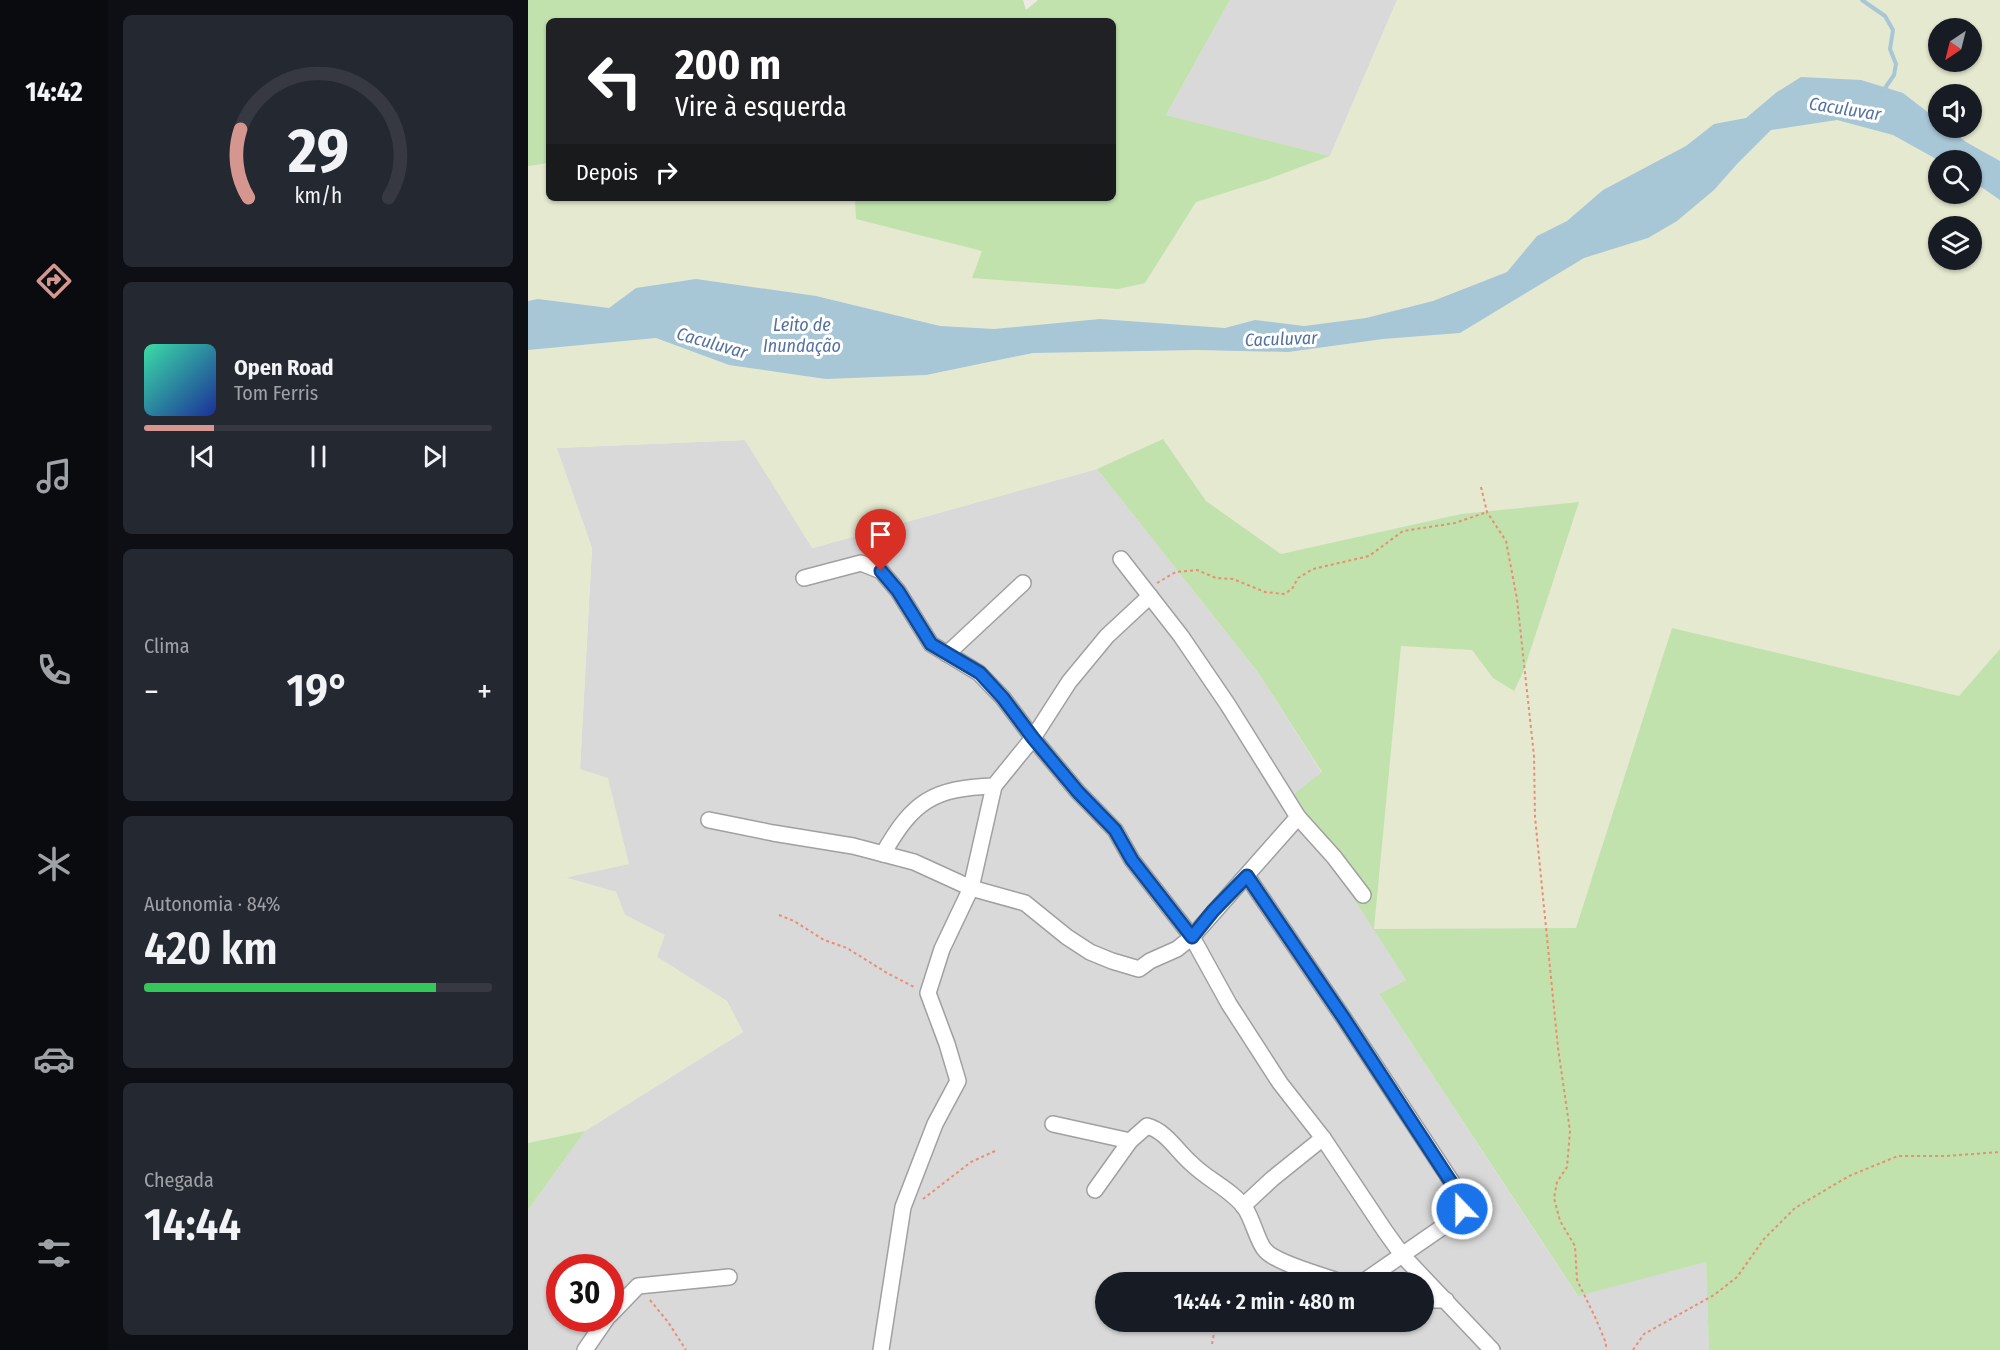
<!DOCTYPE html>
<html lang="pt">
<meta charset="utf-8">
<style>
body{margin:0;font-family:"Fira Sans Condensed",sans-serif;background:#242831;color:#f1f3f6;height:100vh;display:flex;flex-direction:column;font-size:22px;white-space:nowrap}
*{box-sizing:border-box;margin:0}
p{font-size:20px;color:#9ea1a6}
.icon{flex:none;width:33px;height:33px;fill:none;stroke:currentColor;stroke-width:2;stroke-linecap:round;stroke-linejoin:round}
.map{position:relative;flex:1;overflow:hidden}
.panel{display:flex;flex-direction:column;gap:15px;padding:15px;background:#0d0f14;width:420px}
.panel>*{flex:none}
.guide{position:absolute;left:18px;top:18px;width:570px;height:183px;border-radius:9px;box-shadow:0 2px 4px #0004;background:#202124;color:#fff;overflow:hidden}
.needle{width:39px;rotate:215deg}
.tools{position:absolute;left:1400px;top:18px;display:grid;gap:12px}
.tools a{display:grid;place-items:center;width:54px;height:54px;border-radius:50%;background:#171b24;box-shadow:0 2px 4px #0004;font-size:30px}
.speed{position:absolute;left:18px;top:1254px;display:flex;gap:12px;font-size:30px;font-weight:700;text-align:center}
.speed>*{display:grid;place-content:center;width:78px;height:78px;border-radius:50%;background:#171b24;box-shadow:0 2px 4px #0004;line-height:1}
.speed .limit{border:9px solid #d22;background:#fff;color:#111}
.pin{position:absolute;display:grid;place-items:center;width:51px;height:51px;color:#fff;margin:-62px -26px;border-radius:50% 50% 50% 0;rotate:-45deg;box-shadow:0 0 6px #0007}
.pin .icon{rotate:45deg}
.me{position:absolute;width:66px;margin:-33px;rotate:338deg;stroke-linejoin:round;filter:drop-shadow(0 0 4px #0008)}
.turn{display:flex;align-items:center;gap:21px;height:126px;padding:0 30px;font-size:27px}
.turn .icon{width:78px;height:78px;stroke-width:2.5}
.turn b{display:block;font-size:42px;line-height:51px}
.then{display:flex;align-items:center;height:57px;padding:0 30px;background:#0003;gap:12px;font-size:22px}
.big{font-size:45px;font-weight:600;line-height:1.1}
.panel .widget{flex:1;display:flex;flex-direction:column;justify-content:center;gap:9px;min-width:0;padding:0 21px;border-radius:9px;background:#242831}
.panel .dial{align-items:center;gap:0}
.dial svg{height:156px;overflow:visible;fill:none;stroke:#363941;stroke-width:7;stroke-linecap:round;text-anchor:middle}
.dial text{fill:#f1f3f6;stroke:none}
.song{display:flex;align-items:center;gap:18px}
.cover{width:72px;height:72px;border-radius:9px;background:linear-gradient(135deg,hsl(160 70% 55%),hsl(230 70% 35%))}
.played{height:6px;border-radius:3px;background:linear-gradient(90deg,#d59690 20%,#363941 20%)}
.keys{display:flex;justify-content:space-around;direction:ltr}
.heat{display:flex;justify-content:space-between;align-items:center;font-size:33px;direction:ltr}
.charge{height:9px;border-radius:4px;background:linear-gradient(90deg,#34c759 84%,#363941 0)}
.trip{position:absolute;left:567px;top:1272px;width:339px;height:60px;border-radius:30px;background:#171b24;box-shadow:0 2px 4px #0004;font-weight:600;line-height:60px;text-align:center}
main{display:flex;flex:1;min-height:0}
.menu{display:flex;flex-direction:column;width:108px;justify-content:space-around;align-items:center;background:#090b0e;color:#9ea1a6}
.menu .icon{width:42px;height:42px}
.menu .active{color:#d59690}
.menu b{font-size:27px;color:#f1f3f6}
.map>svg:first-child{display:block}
.residential{fill:#dad9d9;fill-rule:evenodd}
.farmland{fill:#e5e9cf;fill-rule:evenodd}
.grass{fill:#c1e2ad}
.water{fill:#a7c6d6}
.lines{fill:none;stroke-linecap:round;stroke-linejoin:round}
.stream{stroke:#a7c6d6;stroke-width:4}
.minor-casing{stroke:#a0a0a0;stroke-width:18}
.path{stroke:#eb8d75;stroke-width:2;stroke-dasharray:3 3;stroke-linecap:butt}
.minor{stroke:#fff;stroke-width:15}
.route-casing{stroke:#114b97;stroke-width:15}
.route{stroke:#1a73e8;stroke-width:10}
.labels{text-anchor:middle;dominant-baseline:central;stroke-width:6;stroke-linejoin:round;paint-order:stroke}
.water-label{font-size:18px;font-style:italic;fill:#5372a1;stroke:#fff}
</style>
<main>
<nav class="menu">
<b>14:42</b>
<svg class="icon active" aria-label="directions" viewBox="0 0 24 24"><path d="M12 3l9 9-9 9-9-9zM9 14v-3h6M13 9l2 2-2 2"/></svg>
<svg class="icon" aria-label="music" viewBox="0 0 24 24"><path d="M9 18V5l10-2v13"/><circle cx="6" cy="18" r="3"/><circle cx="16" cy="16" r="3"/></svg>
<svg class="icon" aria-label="phone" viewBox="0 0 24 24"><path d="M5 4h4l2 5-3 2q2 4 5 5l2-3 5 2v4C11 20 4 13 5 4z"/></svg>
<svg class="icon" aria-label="climate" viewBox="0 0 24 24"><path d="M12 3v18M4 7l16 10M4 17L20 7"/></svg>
<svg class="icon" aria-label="car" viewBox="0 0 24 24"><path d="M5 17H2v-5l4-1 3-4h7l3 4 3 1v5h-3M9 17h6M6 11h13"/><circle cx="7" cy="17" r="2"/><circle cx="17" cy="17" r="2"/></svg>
<svg class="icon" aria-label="filters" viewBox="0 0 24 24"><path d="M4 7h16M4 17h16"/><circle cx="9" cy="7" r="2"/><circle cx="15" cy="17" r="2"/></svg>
</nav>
<section class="panel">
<div class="widget dial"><svg viewBox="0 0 100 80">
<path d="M14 69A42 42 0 1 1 86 69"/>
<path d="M14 69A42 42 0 0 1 10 34" stroke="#d59690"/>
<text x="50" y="56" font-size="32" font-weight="700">29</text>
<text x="50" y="72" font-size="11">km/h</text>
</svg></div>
<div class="widget">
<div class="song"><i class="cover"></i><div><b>Open Road</b><p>Tom Ferris</p></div></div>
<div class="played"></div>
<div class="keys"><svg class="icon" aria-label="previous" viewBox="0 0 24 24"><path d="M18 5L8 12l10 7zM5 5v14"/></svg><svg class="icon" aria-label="pause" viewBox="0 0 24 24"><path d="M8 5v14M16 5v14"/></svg><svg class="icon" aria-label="next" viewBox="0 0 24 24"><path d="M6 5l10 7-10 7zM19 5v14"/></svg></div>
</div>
<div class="widget"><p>Clima</p>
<div class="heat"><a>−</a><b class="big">19°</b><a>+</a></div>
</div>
<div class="widget"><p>Autonomia · 84%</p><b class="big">420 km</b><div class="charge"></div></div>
<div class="widget"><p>Chegada</p><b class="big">14:44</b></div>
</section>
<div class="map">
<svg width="1472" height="1350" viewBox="0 0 1472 1350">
<rect width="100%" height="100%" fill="#eceae2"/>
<!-- residential -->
<g class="residential">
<path d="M702,0H869L802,156L638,115Z"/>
<path d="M217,440L285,548L569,469L729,671L794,773L762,798L878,980L851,994L1049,1295L1178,1262L1181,1350H0V1210L57,1131L215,1032L199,1001L129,957L136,935L97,915L88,892L36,877L101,864L52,769L64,548L28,448ZM32,1268H82V1318H32ZM578,1282H896V1322H578Z"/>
</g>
<!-- farmland -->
<g class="farmland">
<path d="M869,0H1472V161L1438,142L1420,128H1443V94H1410V120L1375,93L1249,92L1218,118L1186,124L1158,146L1075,190L1039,221L1009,236L979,272L905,301L838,318L776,326L727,320L697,328L572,319L466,329L412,326L288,296L108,288L81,308L10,299L0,301V166L21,163V198H327L329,219L455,251L444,278L617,283L668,202L741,179L802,156ZM1410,28H1443V62H1410Z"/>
<path d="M1309,120L1365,135L1410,160V194H1443V180L1472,200V649L1431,696L1144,628L1048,928L846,929L873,645L944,650L965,678L996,670L1050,502L933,514L753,554L678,501L635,439L569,469L284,548L217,440L29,448L64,548L52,769L80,778L101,864L37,878L88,892L97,915L137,935L129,957L199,1001L215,1032L57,1131L0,1143V350L128,338L201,365L398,375L505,353L670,350L760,352L855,339L932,333L1056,258L1120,238L1186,190L1209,164L1243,130ZM1410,226H1443V260H1410Z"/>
</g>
<!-- grass -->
<g class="grass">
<path d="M0,0H495L498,10L510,0H702L638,115L802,156L741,179L668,202L617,283L590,289L444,278L454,251L328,219L327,198H585V21H21V163L0,166Z"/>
<path d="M635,439L678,501L753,554L933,514L1051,502L996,670L986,691L965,678L944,650L873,646L846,929L1048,928L1144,628L1431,696L1472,649V1350H1181L1178,1262L1050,1296L851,994L878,980L761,798L794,772L729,671L569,469Z"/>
<path d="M57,1131L0,1210V1143Z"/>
</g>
<!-- water -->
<path class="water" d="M1273,77L1333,80L1375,93L1410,120V128H1420L1438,142L1472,161V200L1443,180V160H1410L1365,135L1309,120L1243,130L1209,164L1186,190L1149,221L1120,238L1056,258L932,333L855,339L760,352L670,350L505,353L398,375L298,379L201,365L128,338L0,350V301L10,299L81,308L108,288L168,279L288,296L412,326L466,329L572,319L697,328L727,320L776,326L838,318L905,301L979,272L1009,236L1039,221L1075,190L1158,146L1186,124L1218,118L1249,92Z"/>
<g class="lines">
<!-- stream -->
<path class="stream" d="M1334,0L1357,16L1365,30L1362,49L1368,64L1366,75L1355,91"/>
<defs>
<g id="minor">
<path d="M593,559L653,636L700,705L770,817L664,937L701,1004L752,1083L795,1138L857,1231L875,1256L964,1350"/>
<path d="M276,578L333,563L353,571L370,591L403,644L451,673L475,698L505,738L550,792L587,830L604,860L664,937L649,949L622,961L611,969L584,961L562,952L539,937L497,903L443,888L466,786L505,738L541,682L579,636L622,596"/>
<path d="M419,654L495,583"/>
<path d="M770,817L806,857L835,895"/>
<path d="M181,820L245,833L325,846L386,862L443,888L414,949L400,993L419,1044L430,1081L407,1124L375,1207L353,1350"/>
<path d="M355,854C385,801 405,788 466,786"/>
<path d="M719,876L815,1017L935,1199L934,1209L929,1217L835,1282"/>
<path d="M525,1124L602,1141"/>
<path d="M567,1190L602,1141L619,1126C638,1131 649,1151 664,1164C680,1180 704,1190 717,1208C725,1220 730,1243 737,1250C747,1263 797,1276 813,1282"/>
<path d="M715,1206L744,1179L795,1138"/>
<path d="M896,1300H918"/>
<path d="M82,1315L110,1286L201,1277"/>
<path d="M57,1350L79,1318"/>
</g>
</defs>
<!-- minor casing -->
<use href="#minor" class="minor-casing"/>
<!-- path -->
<g class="path">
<path d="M953,487L959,512L978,541L989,599L1006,756L1007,817L1030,1048L1042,1131L1039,1167L1029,1182L1026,1198L1032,1221L1047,1246L1049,1280L1067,1317L1078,1343V1350"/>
<path d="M629,583L648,572L669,570L688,578L705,579L737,592L756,594L764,589L770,578L785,569L841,556L875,531L927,523L959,512"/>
<path d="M251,915L266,921L296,940L319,948L359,973L386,987"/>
<path d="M395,1199L443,1162L467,1151"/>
<path d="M122,1300L140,1322L158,1350"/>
<path d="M684,1344L688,1322"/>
<path d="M1105,1350L1116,1334L1186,1295L1209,1277L1236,1239L1267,1208L1321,1176L1370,1156H1418L1472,1152"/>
</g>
<!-- minor -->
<use href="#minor" class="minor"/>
</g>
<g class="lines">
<defs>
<path id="route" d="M353,571L370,591L403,644L452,673L475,698L505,738L550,792L587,830L604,860L664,937L685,911L719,876L815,1017L934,1199V1209"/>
</defs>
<!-- route casing -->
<use href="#route" class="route-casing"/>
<!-- route -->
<use href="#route" class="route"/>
</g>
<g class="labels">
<!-- water labels -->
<g class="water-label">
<text transform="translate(1317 109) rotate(9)">Caculuvar</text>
<text x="274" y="325">Leito de<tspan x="274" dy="21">Inundação</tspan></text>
<text transform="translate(753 339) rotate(-2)">Caculuvar</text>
<text transform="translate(184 343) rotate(16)">Caculuvar</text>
</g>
</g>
</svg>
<div class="tools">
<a><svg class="needle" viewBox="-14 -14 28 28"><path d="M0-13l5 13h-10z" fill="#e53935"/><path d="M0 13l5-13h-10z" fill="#9ea1a6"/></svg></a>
<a><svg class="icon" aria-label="sound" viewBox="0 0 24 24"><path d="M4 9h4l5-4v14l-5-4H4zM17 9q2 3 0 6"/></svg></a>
<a><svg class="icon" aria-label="search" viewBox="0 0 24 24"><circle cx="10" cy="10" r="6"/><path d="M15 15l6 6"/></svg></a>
<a><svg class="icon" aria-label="layers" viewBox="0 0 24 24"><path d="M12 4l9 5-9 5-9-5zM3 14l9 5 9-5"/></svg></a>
</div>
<div class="speed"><div class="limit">30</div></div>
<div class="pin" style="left:353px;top:571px;background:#d93025"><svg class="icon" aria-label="arrive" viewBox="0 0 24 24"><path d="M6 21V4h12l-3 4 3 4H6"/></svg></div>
<svg class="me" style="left:934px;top:1209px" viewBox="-20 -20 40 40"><circle r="17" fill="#1a73e8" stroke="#fff" stroke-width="3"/><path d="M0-11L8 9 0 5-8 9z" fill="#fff"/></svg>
<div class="trip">14:44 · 2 min · 480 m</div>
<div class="guide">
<div class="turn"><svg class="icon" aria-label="left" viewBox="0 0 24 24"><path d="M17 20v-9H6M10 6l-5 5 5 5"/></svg><div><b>200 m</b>Vire à esquerda</div></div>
<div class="then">Depois<svg class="icon" aria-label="right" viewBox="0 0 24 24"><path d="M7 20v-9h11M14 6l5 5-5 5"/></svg></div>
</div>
</div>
</main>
